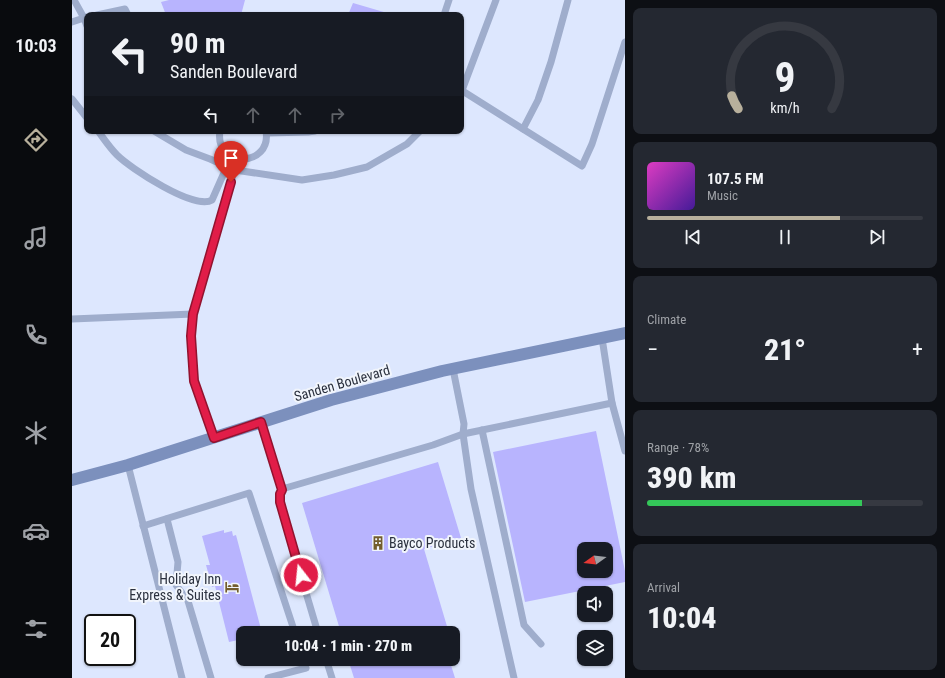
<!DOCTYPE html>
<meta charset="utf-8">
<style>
body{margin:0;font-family:"Roboto Condensed",sans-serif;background:#242831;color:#f1f3f6;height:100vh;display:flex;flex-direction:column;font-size:15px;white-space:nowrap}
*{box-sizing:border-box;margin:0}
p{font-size:13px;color:#9ea1a6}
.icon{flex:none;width:22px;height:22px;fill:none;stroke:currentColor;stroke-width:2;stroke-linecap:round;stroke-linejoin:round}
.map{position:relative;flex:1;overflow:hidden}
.panel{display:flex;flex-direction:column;gap:8px;padding:8px;background:#0d0f14;width:320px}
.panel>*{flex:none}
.banner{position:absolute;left:12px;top:12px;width:380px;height:122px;border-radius:8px;box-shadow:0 1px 3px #0004;background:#171b24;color:#f1f3f6;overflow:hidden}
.needle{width:26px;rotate:255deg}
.buttons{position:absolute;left:505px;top:542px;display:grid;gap:8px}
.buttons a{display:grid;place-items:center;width:36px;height:36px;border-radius:8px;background:#171b24;box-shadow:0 1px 3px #0004;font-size:20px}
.speed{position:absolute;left:12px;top:614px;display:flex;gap:8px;font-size:20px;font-weight:700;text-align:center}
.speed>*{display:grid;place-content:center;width:52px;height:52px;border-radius:50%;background:#171b24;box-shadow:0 1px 3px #0004;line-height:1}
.speed .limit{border:2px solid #111;border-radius:6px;background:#fff;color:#111}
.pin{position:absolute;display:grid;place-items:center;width:34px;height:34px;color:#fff;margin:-41px -17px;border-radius:50% 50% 50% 0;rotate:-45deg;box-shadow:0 0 4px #0007}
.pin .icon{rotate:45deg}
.me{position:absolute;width:44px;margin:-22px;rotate:344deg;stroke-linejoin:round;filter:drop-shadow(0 0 3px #0008)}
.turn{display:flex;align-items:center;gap:14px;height:84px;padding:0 20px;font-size:18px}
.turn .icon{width:52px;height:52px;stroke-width:2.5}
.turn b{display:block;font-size:28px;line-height:34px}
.lanes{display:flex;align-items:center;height:38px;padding:0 20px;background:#0003;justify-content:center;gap:20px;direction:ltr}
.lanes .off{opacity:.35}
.big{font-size:30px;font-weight:800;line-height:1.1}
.panel .tile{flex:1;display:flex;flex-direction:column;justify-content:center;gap:6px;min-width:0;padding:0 14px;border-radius:8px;background:#242831}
.panel .dial{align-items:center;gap:0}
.dial svg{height:104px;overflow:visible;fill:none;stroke:#363941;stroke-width:7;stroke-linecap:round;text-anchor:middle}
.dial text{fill:#f1f3f6;stroke:none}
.song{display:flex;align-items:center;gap:12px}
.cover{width:48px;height:48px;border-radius:6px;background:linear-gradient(135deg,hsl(310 70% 55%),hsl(260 70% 35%))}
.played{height:4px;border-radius:2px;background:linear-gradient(90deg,#b8b09c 70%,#363941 70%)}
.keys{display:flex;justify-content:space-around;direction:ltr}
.heat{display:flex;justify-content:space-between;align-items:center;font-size:22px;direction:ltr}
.charge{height:6px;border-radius:3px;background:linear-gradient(90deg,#34c759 78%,#363941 0)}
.trip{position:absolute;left:164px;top:626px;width:224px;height:40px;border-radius:8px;background:#171b24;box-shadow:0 1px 3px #0004;font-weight:800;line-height:40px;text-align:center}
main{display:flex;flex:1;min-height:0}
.menu{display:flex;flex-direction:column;width:72px;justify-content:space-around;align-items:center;background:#090b0e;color:#9ea1a6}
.menu .icon{width:28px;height:28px}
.menu .current{color:#b8b09c}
.menu b{font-size:18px;color:#f1f3f6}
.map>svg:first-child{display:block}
.building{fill:#b8b4fe;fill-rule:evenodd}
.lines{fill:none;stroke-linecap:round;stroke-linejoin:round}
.lane{stroke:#9fadcc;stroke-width:7}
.secondary{stroke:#7c90bd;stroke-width:12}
.route-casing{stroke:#92132f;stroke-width:10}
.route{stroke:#e11d48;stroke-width:7}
.labels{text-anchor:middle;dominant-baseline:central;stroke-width:4;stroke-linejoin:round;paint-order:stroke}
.street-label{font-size:14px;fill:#2a303e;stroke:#f1f5fc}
.poi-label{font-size:14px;fill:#2a303e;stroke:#f1f5fc;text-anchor:start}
</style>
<main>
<nav class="menu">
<b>10:03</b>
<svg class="icon current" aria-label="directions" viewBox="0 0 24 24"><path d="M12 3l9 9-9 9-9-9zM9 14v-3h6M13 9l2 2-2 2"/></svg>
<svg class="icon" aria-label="music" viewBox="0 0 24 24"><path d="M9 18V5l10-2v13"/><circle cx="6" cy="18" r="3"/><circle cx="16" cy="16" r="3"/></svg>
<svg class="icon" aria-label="phone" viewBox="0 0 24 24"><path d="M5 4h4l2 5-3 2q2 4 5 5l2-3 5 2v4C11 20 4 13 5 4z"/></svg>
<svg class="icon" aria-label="climate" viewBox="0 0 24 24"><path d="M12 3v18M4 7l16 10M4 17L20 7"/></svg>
<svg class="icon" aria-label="car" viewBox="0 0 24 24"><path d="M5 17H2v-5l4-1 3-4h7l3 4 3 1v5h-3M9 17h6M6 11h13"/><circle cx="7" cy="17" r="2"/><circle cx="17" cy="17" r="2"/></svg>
<svg class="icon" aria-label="filters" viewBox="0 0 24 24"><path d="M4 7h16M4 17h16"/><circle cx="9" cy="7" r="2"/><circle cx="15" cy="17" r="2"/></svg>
</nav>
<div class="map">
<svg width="553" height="678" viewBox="0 0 553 678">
<rect width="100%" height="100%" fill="#dde7fe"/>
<!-- building -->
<g class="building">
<path d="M97,0H173L169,15H94L89,2Z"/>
<path d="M281,3L322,15H276Z"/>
<path d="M524,431L553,571V582L453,602L421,452ZM512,549H534V571H512Z"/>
<path d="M366,462L389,538L352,549L377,633H269L230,503Z"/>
<path d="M152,530V533L160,531L161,536L164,535L190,633H171V639L157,642L143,586L140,587L134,565H138L130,536Z"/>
<path d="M276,659H377L383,678H282Z"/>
</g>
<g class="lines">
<!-- lane -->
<g class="lane">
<path d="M2,0L12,18L15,17"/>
<path d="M25,15L53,9L56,15"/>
<path d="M372,15L377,0"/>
<path d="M0,22L12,18L15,26"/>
<path d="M389,90L510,166L520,144L553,42"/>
<path d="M389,93L424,0"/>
<path d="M0,99L15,118"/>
<path d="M451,129L466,100L479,62L496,0"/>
<path d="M26,131C32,139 38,148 45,155C58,168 123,211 140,200L155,166"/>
<path d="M82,131L114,150L138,159L163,170L230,180L262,175L295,167L335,144L348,131"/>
<path d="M148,131C142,168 200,168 194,131"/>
<path d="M195,133L236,132L243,131"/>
<path d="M0,319L121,314"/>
<path d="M530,338L540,403L553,451"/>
<path d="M381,369L392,424L391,434L399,489L442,678"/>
<path d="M189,422L210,489"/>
<path d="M410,430L452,625L469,644"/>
<path d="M142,438L122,381L119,336L121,314L151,207L166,159"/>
<path d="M56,465L110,678"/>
<path d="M95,519L106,562L104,585L116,601L139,678"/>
<path d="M71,526L177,493L223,633"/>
<path d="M246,633L207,502L208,494L210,489L361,445L391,434L540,403"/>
<path d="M254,659L260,678"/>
<path d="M196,678L234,668L231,659"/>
</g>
<!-- secondary -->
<path class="secondary" d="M0,480L56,465L259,400L370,371L553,333"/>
</g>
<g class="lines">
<defs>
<path id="route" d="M159,182L121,314L119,336L122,381L142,438L189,422L210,490L208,494V502L229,575"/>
</defs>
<!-- route casing -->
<use href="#route" class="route-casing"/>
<!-- route -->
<use href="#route" class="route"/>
</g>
<!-- icons -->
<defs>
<symbol id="building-bare" viewBox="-9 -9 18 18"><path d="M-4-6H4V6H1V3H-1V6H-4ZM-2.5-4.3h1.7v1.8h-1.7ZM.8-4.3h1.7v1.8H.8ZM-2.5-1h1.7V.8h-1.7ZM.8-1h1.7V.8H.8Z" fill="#735d2d" stroke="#f1f5fc" stroke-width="2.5" paint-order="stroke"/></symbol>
<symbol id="hotel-bare" viewBox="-9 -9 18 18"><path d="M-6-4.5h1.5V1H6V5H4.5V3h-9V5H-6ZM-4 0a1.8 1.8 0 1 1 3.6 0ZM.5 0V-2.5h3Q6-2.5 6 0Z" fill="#735d2d" stroke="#f1f5fc" stroke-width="2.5" paint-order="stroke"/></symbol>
</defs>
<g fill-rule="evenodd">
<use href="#building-bare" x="296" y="533" width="20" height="20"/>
<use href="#hotel-bare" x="150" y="577" width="20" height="20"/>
</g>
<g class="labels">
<!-- street labels -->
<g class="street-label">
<text transform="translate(270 383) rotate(-16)">Sanden Boulevard</text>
</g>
<!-- poi labels -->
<g class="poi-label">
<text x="317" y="543">Bayco Products</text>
<text x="149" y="579" text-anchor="end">Holiday Inn<tspan x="149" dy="16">Express &amp; Suites</tspan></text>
</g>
</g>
</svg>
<div class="buttons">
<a><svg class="needle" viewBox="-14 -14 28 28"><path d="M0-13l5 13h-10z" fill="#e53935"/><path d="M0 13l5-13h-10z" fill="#9ea1a6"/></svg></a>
<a><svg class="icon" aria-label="sound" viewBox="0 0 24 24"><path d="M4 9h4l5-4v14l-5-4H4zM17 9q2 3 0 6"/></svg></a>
<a><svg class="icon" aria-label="layers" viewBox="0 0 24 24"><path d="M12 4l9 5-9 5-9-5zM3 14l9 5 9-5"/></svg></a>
</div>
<div class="speed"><div class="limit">20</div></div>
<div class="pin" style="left:159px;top:182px;background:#d93025"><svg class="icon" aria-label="arrive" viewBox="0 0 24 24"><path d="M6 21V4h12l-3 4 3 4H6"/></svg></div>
<svg class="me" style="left:229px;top:575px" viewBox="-20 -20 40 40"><circle r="17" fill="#e11d48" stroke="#fff" stroke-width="3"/><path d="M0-11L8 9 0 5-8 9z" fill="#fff"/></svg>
<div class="trip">10:04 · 1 min · 270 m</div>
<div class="banner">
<div class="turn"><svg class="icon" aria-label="left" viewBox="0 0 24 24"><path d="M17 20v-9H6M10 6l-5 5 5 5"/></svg><div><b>90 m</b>Sanden Boulevard</div></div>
<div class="lanes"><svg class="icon" aria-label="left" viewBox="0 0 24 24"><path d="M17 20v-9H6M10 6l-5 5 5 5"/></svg><svg class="icon off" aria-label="ahead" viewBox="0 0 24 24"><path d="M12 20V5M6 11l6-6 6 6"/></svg><svg class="icon off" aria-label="ahead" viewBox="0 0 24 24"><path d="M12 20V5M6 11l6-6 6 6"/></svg><svg class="icon off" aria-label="right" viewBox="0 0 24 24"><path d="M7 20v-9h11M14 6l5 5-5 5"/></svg></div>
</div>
</div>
<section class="panel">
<div class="tile dial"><svg viewBox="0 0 100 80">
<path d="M14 69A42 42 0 1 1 86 69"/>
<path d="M14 69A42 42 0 0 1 9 59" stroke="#b8b09c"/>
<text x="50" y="56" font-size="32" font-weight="700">9</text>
<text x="50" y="72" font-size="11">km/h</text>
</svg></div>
<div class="tile">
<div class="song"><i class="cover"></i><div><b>107.5 FM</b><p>Music</p></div></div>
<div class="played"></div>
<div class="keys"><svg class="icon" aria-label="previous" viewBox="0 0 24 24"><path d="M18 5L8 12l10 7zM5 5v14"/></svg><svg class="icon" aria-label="pause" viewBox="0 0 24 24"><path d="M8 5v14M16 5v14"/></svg><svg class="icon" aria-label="next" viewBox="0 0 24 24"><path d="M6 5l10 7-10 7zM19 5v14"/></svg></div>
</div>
<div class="tile"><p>Climate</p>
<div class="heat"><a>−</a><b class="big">21°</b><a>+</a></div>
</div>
<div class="tile"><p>Range · 78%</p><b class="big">390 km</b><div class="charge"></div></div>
<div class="tile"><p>Arrival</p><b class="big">10:04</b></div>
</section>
</main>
